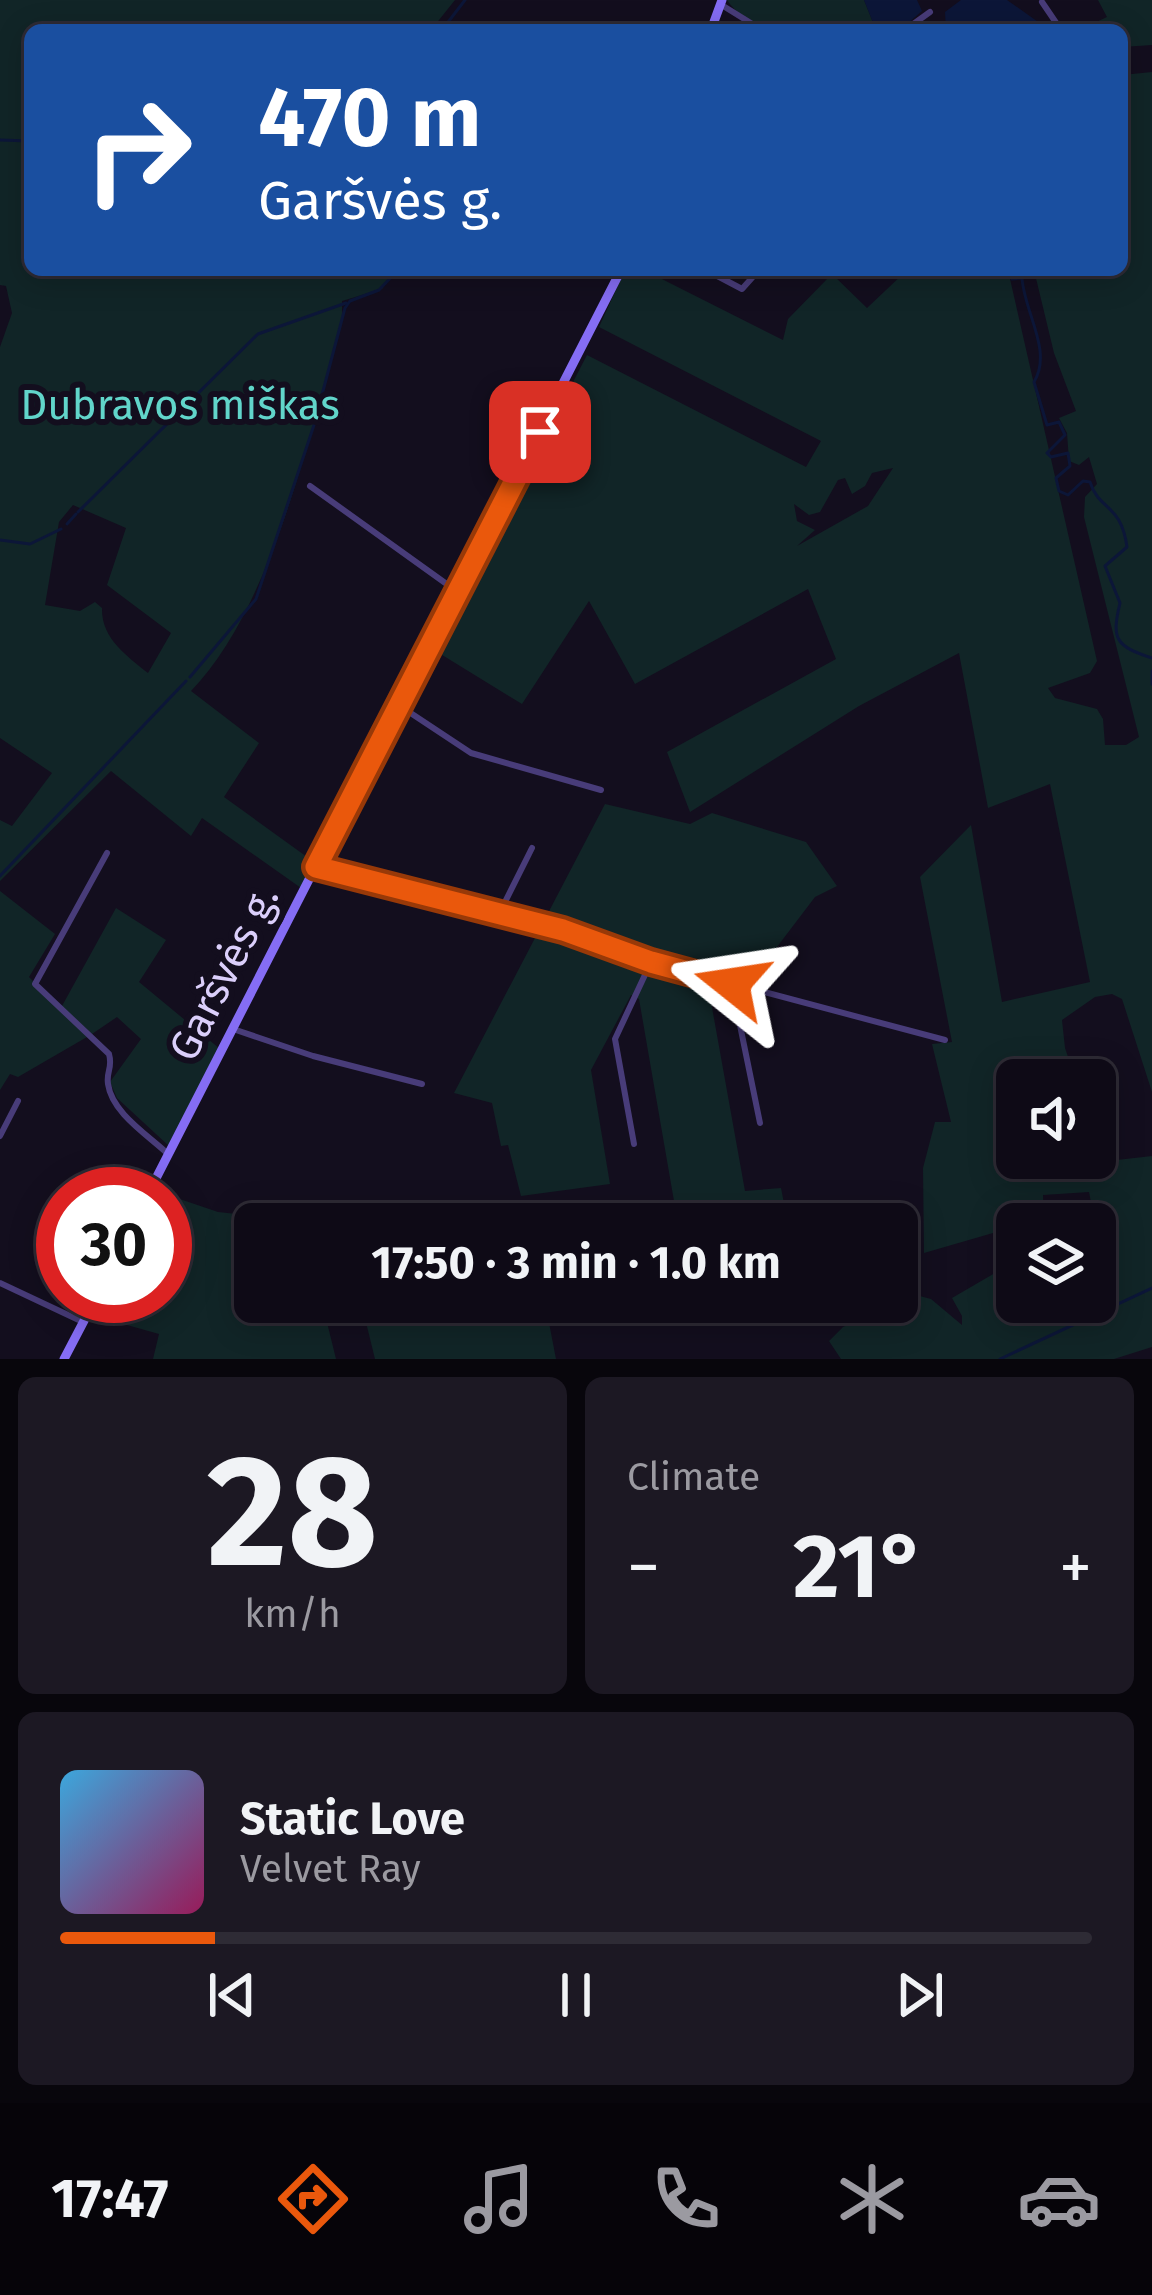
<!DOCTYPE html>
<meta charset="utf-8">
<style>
body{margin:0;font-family:"Fira Sans",sans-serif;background:#1c1823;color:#f1f3f6;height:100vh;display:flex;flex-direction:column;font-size:45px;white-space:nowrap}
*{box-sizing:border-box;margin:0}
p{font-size:39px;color:#9b9aa1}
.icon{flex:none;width:66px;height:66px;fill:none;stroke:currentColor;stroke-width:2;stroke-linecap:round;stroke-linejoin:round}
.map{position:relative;height:1359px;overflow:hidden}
.side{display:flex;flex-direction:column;gap:18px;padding:18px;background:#08060c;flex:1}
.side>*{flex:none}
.banner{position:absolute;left:24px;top:24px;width:1104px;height:252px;border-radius:18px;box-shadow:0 6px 30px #0003,0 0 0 3px #2e2b35;background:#1a4fa0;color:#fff;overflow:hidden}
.buttons{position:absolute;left:996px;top:1059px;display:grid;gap:24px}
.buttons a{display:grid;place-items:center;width:120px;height:120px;border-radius:18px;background:#0e0a16;box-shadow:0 6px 30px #0003,0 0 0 3px #2e2b35;font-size:60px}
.speed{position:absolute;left:36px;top:1167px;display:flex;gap:24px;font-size:60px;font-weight:700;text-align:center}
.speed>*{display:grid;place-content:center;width:156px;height:156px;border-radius:50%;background:#0e0a16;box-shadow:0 6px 30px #0003,0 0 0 3px #2e2b35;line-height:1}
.speed .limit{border:18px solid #d22;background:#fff;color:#111}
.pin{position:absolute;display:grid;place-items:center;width:102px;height:102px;color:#fff;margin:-51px;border-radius:24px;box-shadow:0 6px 18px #0006}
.me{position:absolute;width:132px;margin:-66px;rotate:285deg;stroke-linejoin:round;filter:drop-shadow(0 0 9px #0008)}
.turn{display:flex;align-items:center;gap:42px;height:252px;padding:0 36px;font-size:54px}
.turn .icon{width:156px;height:156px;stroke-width:2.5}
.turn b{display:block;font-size:84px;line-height:102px}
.big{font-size:90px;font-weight:700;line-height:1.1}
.side .tile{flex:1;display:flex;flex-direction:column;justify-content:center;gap:18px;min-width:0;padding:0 42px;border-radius:18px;background:#1c1823}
.side .dial{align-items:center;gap:0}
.dial b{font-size:156px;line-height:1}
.song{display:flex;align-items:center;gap:36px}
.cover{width:144px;height:144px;border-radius:18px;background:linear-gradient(135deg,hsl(200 70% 55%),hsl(330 70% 35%))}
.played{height:12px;border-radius:6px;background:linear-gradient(90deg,#ea580c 15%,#2e2b35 15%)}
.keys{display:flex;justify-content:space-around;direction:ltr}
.heat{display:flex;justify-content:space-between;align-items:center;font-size:66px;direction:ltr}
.side .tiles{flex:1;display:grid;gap:18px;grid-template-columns:1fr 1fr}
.tile:last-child{grid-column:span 2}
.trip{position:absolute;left:234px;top:1203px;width:684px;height:120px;border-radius:18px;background:#0e0a16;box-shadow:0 6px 30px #0003,0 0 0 3px #2e2b35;font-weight:700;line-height:120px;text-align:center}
.tab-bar{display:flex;height:192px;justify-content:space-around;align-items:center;background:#060409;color:#9b9aa1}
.tab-bar .icon{width:84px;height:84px}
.tab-bar .selected{color:#ea580c}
.tab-bar b{font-size:54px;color:#f1f3f6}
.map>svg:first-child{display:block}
.green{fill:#112527;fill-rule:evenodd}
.water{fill:#0c1638}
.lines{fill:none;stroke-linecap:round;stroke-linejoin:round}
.stream{stroke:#0c1638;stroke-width:3}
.minor{stroke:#483c79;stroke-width:6}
.secondary{stroke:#856df4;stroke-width:9}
.route-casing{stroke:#983908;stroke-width:30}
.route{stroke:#ea580c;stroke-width:21}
.labels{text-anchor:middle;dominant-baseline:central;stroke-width:12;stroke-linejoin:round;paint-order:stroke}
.park-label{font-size:42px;fill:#61d5ca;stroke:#130e1e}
.street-label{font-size:42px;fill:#dbcffb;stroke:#130e1e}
</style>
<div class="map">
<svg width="1152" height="1359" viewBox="0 0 1152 1359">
<rect width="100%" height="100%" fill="#130e1e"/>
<!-- green -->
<g class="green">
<path d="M0,0H455L431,30H30V270H397L382,289L342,301V317C312,429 272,608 191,691L259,743L224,797L314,862L301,888L202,818L191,836L111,771L0,881V820L12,826L52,773L0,738V347L12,313L6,286L0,285ZM73,505L126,528L107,585L171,633L148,673C127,656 101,638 102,608L95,602L80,611L45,605L59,522Z"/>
<path d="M727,0H864L876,30C831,30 756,44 727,0Z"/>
<path d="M1098,0H1152V45L1122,47V30H1079L1107,17Z"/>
<path d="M1152,72V1092L1122,999L1112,994L1095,997L1062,1020L1065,1048L1076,1080H1017V1158H1095V1129L1108,1161L1152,1156V1347L1114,1359H841L829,1341L843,1327L878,1313L883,1322L908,1306L912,1294L931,1299L962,1325V1316L952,1298L1007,1266L993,1233L924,1253L923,1168L935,1122H951L932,1044L952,1042L920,877L971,825L1002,1002L1090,982L1050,784L988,808L959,653L859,706L690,812L667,752L836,659L808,589L635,684L589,601L522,704L434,650L587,355L806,467L821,441L599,327L625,270H644L783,340L788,319L832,274L867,308L904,273L902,270H1008L1097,661L1090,673L1048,688L1055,698L1097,709L1103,719L1105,745H1126L1139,737L1084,517L1085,497L1097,484L1089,457L1079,465L1069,461L1067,433L1059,418L1076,411L1054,353L1034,270H1122V75ZM893,468L868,506L797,546L815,530L797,521L794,504L809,515L820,512L838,480L845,478L852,494L865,486L872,473ZM1089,1192L1098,1238L1095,1241V1302H1017V1224H1044L1043,1195Z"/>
<path d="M605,804L690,824L712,813L806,842L837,886L815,897L752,980L706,974L745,1191L781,1188L788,1224H678L639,999L631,995L591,1070L610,1184L521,1196L508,1145L501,1146L492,1103L454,1093Z"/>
<path d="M0,891L55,934L29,977L87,1037L18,1077L10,1074L0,1090Z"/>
<path d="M116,908L166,940L139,982L220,1049L169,1146L117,1098L110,1082L141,1039L117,1017L92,1034L62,1006Z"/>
<path d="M165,1194L218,1212L246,1215L255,1250V1302H322L336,1359H153L159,1334L95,1316L105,1296H165Z"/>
<path d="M361,1302H545L556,1359H375Z"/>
</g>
<!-- water -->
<g class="water">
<path d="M864,0H917L922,11L900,30H876Z"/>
<path d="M961,0H1007L1041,24L1042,30H946L945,12Z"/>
</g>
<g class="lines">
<!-- stream -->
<g class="stream">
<path d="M442,30L465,0"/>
<path d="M0,140L30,141"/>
<path d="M1009,270L1012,279L1022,278C1024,312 1053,351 1034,382L1047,425L1059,422L1065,435L1047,453L1051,457L1068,453L1070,466L1056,478L1059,491L1068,495L1083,481L1090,482C1099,511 1121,503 1127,547L1105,566L1120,603C1111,640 1116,646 1152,658"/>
<path d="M78,512L258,334L346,303"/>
<path d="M67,524L76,514"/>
<path d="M0,540L30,544L61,529"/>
<path d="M1152,671V684"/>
<path d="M190,677L256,599L314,425L345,308L350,301L379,290L398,270"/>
<path d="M0,876L186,681"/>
<path d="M1000,1359L1152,1288"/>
</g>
<!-- minor -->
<g class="minor">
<path d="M1042,2L1061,30"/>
<path d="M720,4L762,30"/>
<path d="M905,30L930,12"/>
<path d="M706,270L742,289L759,270"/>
<path d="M310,486L455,590"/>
<path d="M400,706L471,753L601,790"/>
<path d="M107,853L35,984L109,1054C113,1068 106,1071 108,1084C112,1113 148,1135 168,1154"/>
<path d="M316,867L563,930L651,962L945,1040"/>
<path d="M498,916L532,848"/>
<path d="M732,986L760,1123"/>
<path d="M233,1029L313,1056L422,1084"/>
<path d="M0,1136L18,1101"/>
<path d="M634,1144L615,1039L651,962"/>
<path d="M0,1283L83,1322"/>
</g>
<!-- secondary -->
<g class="secondary">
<path d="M711,30L722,0"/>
<path d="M148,1194L621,270"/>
<path d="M64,1359L97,1296"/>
</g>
</g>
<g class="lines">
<defs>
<path id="route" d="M540,432L316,867L563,930L651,962L732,984"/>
</defs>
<!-- route casing -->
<use href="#route" class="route-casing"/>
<!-- route -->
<use href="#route" class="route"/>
</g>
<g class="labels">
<!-- park labels -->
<g class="park-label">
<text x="180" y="405">Dubravos miškas</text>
</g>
<!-- street labels -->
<g class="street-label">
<text transform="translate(224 973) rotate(-63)">Garšvės g.</text>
</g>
</g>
</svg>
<div class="buttons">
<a><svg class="icon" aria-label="sound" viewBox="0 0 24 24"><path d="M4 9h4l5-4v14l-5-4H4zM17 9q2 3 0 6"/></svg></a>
<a><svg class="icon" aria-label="layers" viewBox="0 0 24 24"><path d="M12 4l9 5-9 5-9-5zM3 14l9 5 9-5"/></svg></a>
</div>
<div class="speed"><div class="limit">30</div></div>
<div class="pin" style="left:540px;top:432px;background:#d93025"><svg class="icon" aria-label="arrive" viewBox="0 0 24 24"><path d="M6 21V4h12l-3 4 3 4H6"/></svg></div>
<svg class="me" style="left:732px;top:984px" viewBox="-20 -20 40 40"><path d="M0-17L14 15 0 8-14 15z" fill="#ea580c" stroke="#fff" stroke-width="4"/></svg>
<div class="trip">17:50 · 3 min · 1.0 km</div>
<div class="banner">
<div class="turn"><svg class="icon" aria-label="right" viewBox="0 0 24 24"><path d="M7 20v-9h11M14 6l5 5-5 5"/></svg><div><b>470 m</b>Garšvės g.</div></div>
</div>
</div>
<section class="side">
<div class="tiles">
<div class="tile dial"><b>28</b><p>km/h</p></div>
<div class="tile"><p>Climate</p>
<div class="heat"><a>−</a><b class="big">21°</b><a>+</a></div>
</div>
<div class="tile">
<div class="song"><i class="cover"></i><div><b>Static Love</b><p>Velvet Ray</p></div></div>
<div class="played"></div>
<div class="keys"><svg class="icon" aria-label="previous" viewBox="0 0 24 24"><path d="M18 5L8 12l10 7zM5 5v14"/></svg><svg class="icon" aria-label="pause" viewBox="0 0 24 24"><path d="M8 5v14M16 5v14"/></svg><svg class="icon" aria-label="next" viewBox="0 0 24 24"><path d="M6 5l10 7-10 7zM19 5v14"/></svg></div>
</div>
</div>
</section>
<nav class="tab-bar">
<b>17:47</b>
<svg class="icon selected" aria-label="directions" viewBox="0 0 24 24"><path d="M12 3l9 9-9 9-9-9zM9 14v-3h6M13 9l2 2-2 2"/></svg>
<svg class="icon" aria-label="music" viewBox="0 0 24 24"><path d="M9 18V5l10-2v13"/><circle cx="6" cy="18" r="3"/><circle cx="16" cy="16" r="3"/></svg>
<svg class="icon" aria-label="phone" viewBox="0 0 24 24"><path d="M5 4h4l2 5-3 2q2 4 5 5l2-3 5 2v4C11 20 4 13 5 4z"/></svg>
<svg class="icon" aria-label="climate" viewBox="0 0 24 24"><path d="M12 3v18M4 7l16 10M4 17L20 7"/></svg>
<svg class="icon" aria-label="car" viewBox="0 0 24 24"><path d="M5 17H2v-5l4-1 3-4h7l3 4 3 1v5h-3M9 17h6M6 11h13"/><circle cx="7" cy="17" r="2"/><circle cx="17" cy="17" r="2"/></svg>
</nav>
